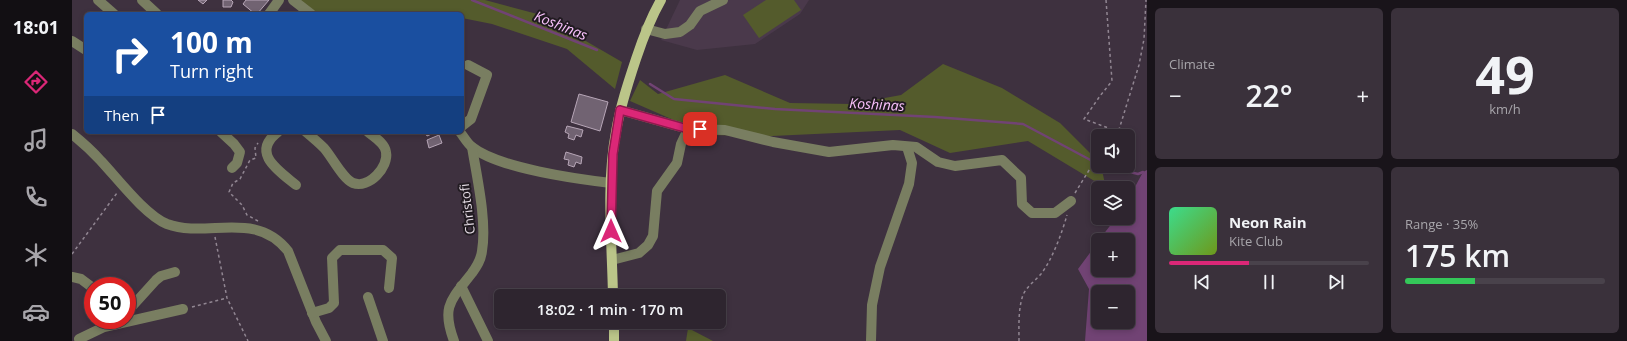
<!DOCTYPE html>
<meta charset="utf-8">
<style>
body{margin:0;font-family:"Open Sans",sans-serif;background:#3a313b;color:#f1f3f6;height:100vh;display:flex;flex-direction:column;font-size:15px;white-space:nowrap}
*{box-sizing:border-box;margin:0}
p{font-size:13px;color:#a7a5aa}
.icon{flex:none;width:22px;height:22px;fill:none;stroke:currentColor;stroke-width:2;stroke-linecap:round;stroke-linejoin:round}
.map{position:relative;flex:1;overflow:hidden}
.side{display:flex;flex-direction:column;gap:8px;padding:8px;background:#19141a;width:480px}
.side>*{flex:none}
.hud{position:absolute;left:12px;top:12px;width:380px;height:122px;border-radius:6px;box-shadow:0 2px 6px #0003,0 0 0 1px #49424b;background:#1a4fa0;color:#fff;overflow:hidden}
.tools{position:absolute;left:1019px;top:129px;display:grid;gap:8px}
.tools a{display:grid;place-items:center;width:44px;height:44px;border-radius:6px;background:#2e252f;box-shadow:0 2px 6px #0003,0 0 0 1px #49424b;font-size:20px}
.speed{position:absolute;left:12px;top:277px;display:flex;gap:8px;font-size:20px;font-weight:700;text-align:center}
.speed>*{display:grid;place-content:center;width:52px;height:52px;border-radius:50%;background:#2e252f;box-shadow:0 2px 6px #0003,0 0 0 1px #49424b;line-height:1}
.speed .limit{border:6px solid #d22;background:#fff;color:#111}
.pin{position:absolute;display:grid;place-items:center;width:34px;height:34px;color:#fff;margin:-17px;border-radius:8px;box-shadow:0 2px 6px #0006}
.me{position:absolute;width:44px;margin:-22px;rotate:0deg;stroke-linejoin:round;filter:drop-shadow(0 0 3px #0008)}
.turn{display:flex;align-items:center;gap:14px;height:84px;padding:0 20px;font-size:18px}
.turn .icon{width:52px;height:52px;stroke-width:2.5}
.turn b{display:block;font-size:28px;line-height:34px}
.then{display:flex;align-items:center;height:38px;padding:0 20px;background:#0003;gap:8px;font-size:15px}
.big{font-size:30px;font-weight:600;line-height:1.1}
.side .tile{flex:1;display:flex;flex-direction:column;justify-content:center;gap:6px;min-width:0;padding:0 14px;border-radius:6px;background:#3a313b}
.side .dial{align-items:center;gap:0}
.dial b{font-size:52px;line-height:1}
.song{display:flex;align-items:center;gap:12px}
.cover{width:48px;height:48px;border-radius:6px;background:linear-gradient(135deg,hsl(150 70% 55%),hsl(80 70% 35%))}
.played{height:4px;border-radius:2px;background:linear-gradient(90deg,#db2777 40%,#49424b 40%)}
.keys{display:flex;justify-content:space-around;direction:ltr}
.heat{display:flex;justify-content:space-between;align-items:center;font-size:22px;direction:ltr}
.charge{height:6px;border-radius:3px;background:linear-gradient(90deg,#34c759 35%,#49424b 0)}
.side .tiles{flex:1;display:grid;gap:8px;grid-template-columns:repeat(2,1fr)}
.trip{position:absolute;left:422px;top:289px;width:232px;height:40px;border-radius:6px;background:#2e252f;box-shadow:0 2px 6px #0003,0 0 0 1px #49424b;font-weight:600;line-height:40px;text-align:center}
main{display:flex;flex:1;min-height:0}
.menu{display:flex;flex-direction:column;width:72px;justify-content:space-around;align-items:center;background:#120f13;color:#a7a5aa}
.menu .icon{width:28px;height:28px}
.menu .on{color:#db2777}
.menu b{font-size:18px;color:#f1f3f6}
.map>svg:first-child{display:block}
.built{fill:#4a394b}
.green{fill:#545b2c}
.water{fill:#714374;fill-rule:evenodd}
.lines{fill:none;stroke-linecap:round;stroke-linejoin:round}
.stream{stroke:#714374;stroke-width:2.5}
.building{fill:#716372;stroke:#b7a6b7}
.path{stroke:#918692;stroke-width:1.5;stroke-dasharray:3 3;stroke-linecap:butt}
.minor{stroke:#797e61;stroke-width:10}
.major{stroke:#bbc589;stroke-width:10}
.route-casing{stroke:#8e194d;stroke-width:10}
.route{stroke:#db2777;stroke-width:7}
.labels{text-anchor:middle;dominant-baseline:central;stroke-width:4;stroke-linejoin:round;paint-order:stroke}
.street-label{font-size:13px;fill:#e5dce5;stroke:#211b21}
.water-label{font-size:14px;font-style:italic;fill:#fac2fd;stroke:#211b21}
</style>
<main>
<nav class="menu">
<b>18:01</b>
<svg class="icon on" aria-label="directions" viewBox="0 0 24 24"><path d="M12 3l9 9-9 9-9-9zM9 14v-3h6M13 9l2 2-2 2"/></svg>
<svg class="icon" aria-label="music" viewBox="0 0 24 24"><path d="M9 18V5l10-2v13"/><circle cx="6" cy="18" r="3"/><circle cx="16" cy="16" r="3"/></svg>
<svg class="icon" aria-label="phone" viewBox="0 0 24 24"><path d="M5 4h4l2 5-3 2q2 4 5 5l2-3 5 2v4C11 20 4 13 5 4z"/></svg>
<svg class="icon" aria-label="climate" viewBox="0 0 24 24"><path d="M12 3v18M4 7l16 10M4 17L20 7"/></svg>
<svg class="icon" aria-label="car" viewBox="0 0 24 24"><path d="M5 17H2v-5l4-1 3-4h7l3 4 3 1v5h-3M9 17h6M6 11h13"/><circle cx="7" cy="17" r="2"/><circle cx="17" cy="17" r="2"/></svg>
</nav>
<div class="map">
<svg width="1075" height="341" viewBox="0 0 1075 341">
<rect width="100%" height="100%" fill="#3e313f"/>
<!-- built -->
<path class="built" d="M608,0H737L728,14L683,44L625,50L589,40Z"/>
<!-- green -->
<g class="green">
<path d="M227,0H413L469,15L550,62L543,89L495,49L420,24L390,18V14H244Z"/>
<path d="M694,0H722L729,10L687,38L671,15Z"/>
<path d="M871,64L930,88L988,123L1026,161V166H1029L1034,188L956,141L878,153L828,130L700,136L636,135L558,101L568,80L586,94L653,75L718,103L780,104L829,95Z"/>
<path d="M616,328L641,341H614Z"/>
</g>
<!-- water -->
<path class="water" d="M1075,170V341H1013L1017,289L1006,269L1026,242V270H1056V240H1027L1044,218H1056V200L1071,172ZM1026,292H1056V322H1026Z"/>
<g class="lines">
<!-- stream -->
<g class="stream">
<path d="M400,0L525,50"/>
<path d="M578,84L602,99L703,109L863,117L951,124L1026,164"/>
<path d="M1034,166L1066,174L1071,172"/>
</g>
</g>
<!-- building -->
<g class="building">
<path d="M126,0H135L131,4Z"/>
<path d="M151,0H159L161,2L159,7H151Z"/>
<path d="M174,0H197L185,14H183L171,4Z"/>
<path d="M507,94L536,102L528,131L499,122Z"/>
<path d="M495,126L511,130L509,137L504,135L502,140L496,138L497,134L493,132Z"/>
<path d="M353,132H364L355,136Z"/>
<path d="M367,135L370,143L357,148L355,140Z"/>
<path d="M494,152L510,157L509,164L504,162L502,167L496,165L497,160L492,159Z"/>
</g>
<g class="lines">
<!-- path -->
<g class="path">
<path d="M1034,0L1040,81L1028,96L1012,119L1047,132"/>
<path d="M1045,136L1067,65L1072,39L1074,0"/>
<path d="M1003,193L1019,167L1026,161"/>
<path d="M186,221L175,215L170,205L157,192L161,183L168,179L178,160L184,158L183,148L186,143"/>
<path d="M143,237L155,298L176,341"/>
<path d="M0,254L45,193"/>
<path d="M120,307L155,298"/>
<path d="M947,341C947,327 946,309 951,295C955,286 963,281 969,274C980,260 990,233 995,215"/>
</g>
<!-- minor -->
<g class="minor">
<path d="M26,0L42,14"/>
<path d="M70,0L85,14"/>
<path d="M221,0L239,14"/>
<path d="M197,14L207,0"/>
<path d="M574,29L593,34L608,32L618,25L628,11L651,0"/>
<path d="M0,41L14,50"/>
<path d="M548,110L616,129L653,130L701,142L757,152L821,145L844,147L866,162L883,166L930,160L949,178L950,204L960,213H983L999,201"/>
<path d="M390,126L399,119L415,75L396,65"/>
<path d="M149,132L162,144L168,152L165,163L160,168"/>
<path d="M206,132C178,153 207,171 224,185"/>
<path d="M234,132C240,137 246,142 252,148C260,157 271,179 281,183C297,189 317,167 314,152C313,143 302,137 296,132"/>
<path d="M388,132C392,137 395,143 400,147C426,168 505,179 539,183"/>
<path d="M0,134C10,142 20,151 29,161C46,179 73,215 95,224C135,239 183,209 216,251L244,322L254,341"/>
<path d="M540,260L567,253L576,245L581,236L585,191L605,163L609,144L616,129"/>
<path d="M0,277L9,279L21,288"/>
<path d="M389,286L416,341"/>
<path d="M296,297L311,341"/>
<path d="M55,312L84,280L89,276L103,272"/>
<path d="M240,313L257,308L262,303L260,258L268,250H311L320,258L317,288"/>
<path d="M7,339L32,327L111,309"/>
<path d="M382,341C369,306 379,300 400,273C405,266 409,260 410,251C415,221 405,178 400,147"/>
<path d="M799,341L800,305L808,267L837,184L840,163L835,147"/>
</g>
<!-- major -->
<g class="major">
<path d="M541,296C540,243 534,184 544,132C548,107 556,83 564,59C571,38 578,19 589,0"/>
<path d="M542,322V341"/>
</g>
</g>
<g class="lines">
<defs>
<path id="route" d="M539,231L541,154L548,110L616,129H628"/>
</defs>
<!-- route casing -->
<use href="#route" class="route-casing"/>
<!-- route -->
<use href="#route" class="route"/>
</g>
<g class="labels">
<!-- street labels -->
<g class="street-label">
<text transform="translate(395 209) rotate(-97)">Christofi</text>
</g>
<!-- water labels -->
<g class="water-label">
<text transform="translate(489 25) rotate(22)">Koshinas</text>
<text transform="translate(805 104) rotate(3)">Koshinas</text>
</g>
</g>
</svg>
<div class="tools">
<a><svg class="icon" aria-label="sound" viewBox="0 0 24 24"><path d="M4 9h4l5-4v14l-5-4H4zM17 9q2 3 0 6"/></svg></a>
<a><svg class="icon" aria-label="layers" viewBox="0 0 24 24"><path d="M12 4l9 5-9 5-9-5zM3 14l9 5 9-5"/></svg></a>
<a>+</a>
<a>−</a>
</div>
<div class="speed"><div class="limit">50</div></div>
<div class="pin" style="left:628px;top:129px;background:#d93025"><svg class="icon" aria-label="arrive" viewBox="0 0 24 24"><path d="M6 21V4h12l-3 4 3 4H6"/></svg></div>
<svg class="me" style="left:539px;top:231px" viewBox="-20 -20 40 40"><path d="M0-17L14 15 0 8-14 15z" fill="#db2777" stroke="#fff" stroke-width="4"/></svg>
<div class="trip">18:02 · 1 min · 170 m</div>
<div class="hud">
<div class="turn"><svg class="icon" aria-label="right" viewBox="0 0 24 24"><path d="M7 20v-9h11M14 6l5 5-5 5"/></svg><div><b>100 m</b>Turn right</div></div>
<div class="then">Then<svg class="icon" aria-label="arrive" viewBox="0 0 24 24"><path d="M6 21V4h12l-3 4 3 4H6"/></svg></div>
</div>
</div>
<section class="side">
<div class="tiles">
<div class="tile"><p>Climate</p>
<div class="heat"><a>−</a><b class="big">22°</b><a>+</a></div>
</div>
<div class="tile dial"><b>49</b><p>km/h</p></div>
<div class="tile">
<div class="song"><i class="cover"></i><div><b>Neon Rain</b><p>Kite Club</p></div></div>
<div class="played"></div>
<div class="keys"><svg class="icon" aria-label="previous" viewBox="0 0 24 24"><path d="M18 5L8 12l10 7zM5 5v14"/></svg><svg class="icon" aria-label="pause" viewBox="0 0 24 24"><path d="M8 5v14M16 5v14"/></svg><svg class="icon" aria-label="next" viewBox="0 0 24 24"><path d="M6 5l10 7-10 7zM19 5v14"/></svg></div>
</div>
<div class="tile"><p>Range · 35%</p><b class="big">175 km</b><div class="charge"></div></div>
</div>
</section>
</main>
